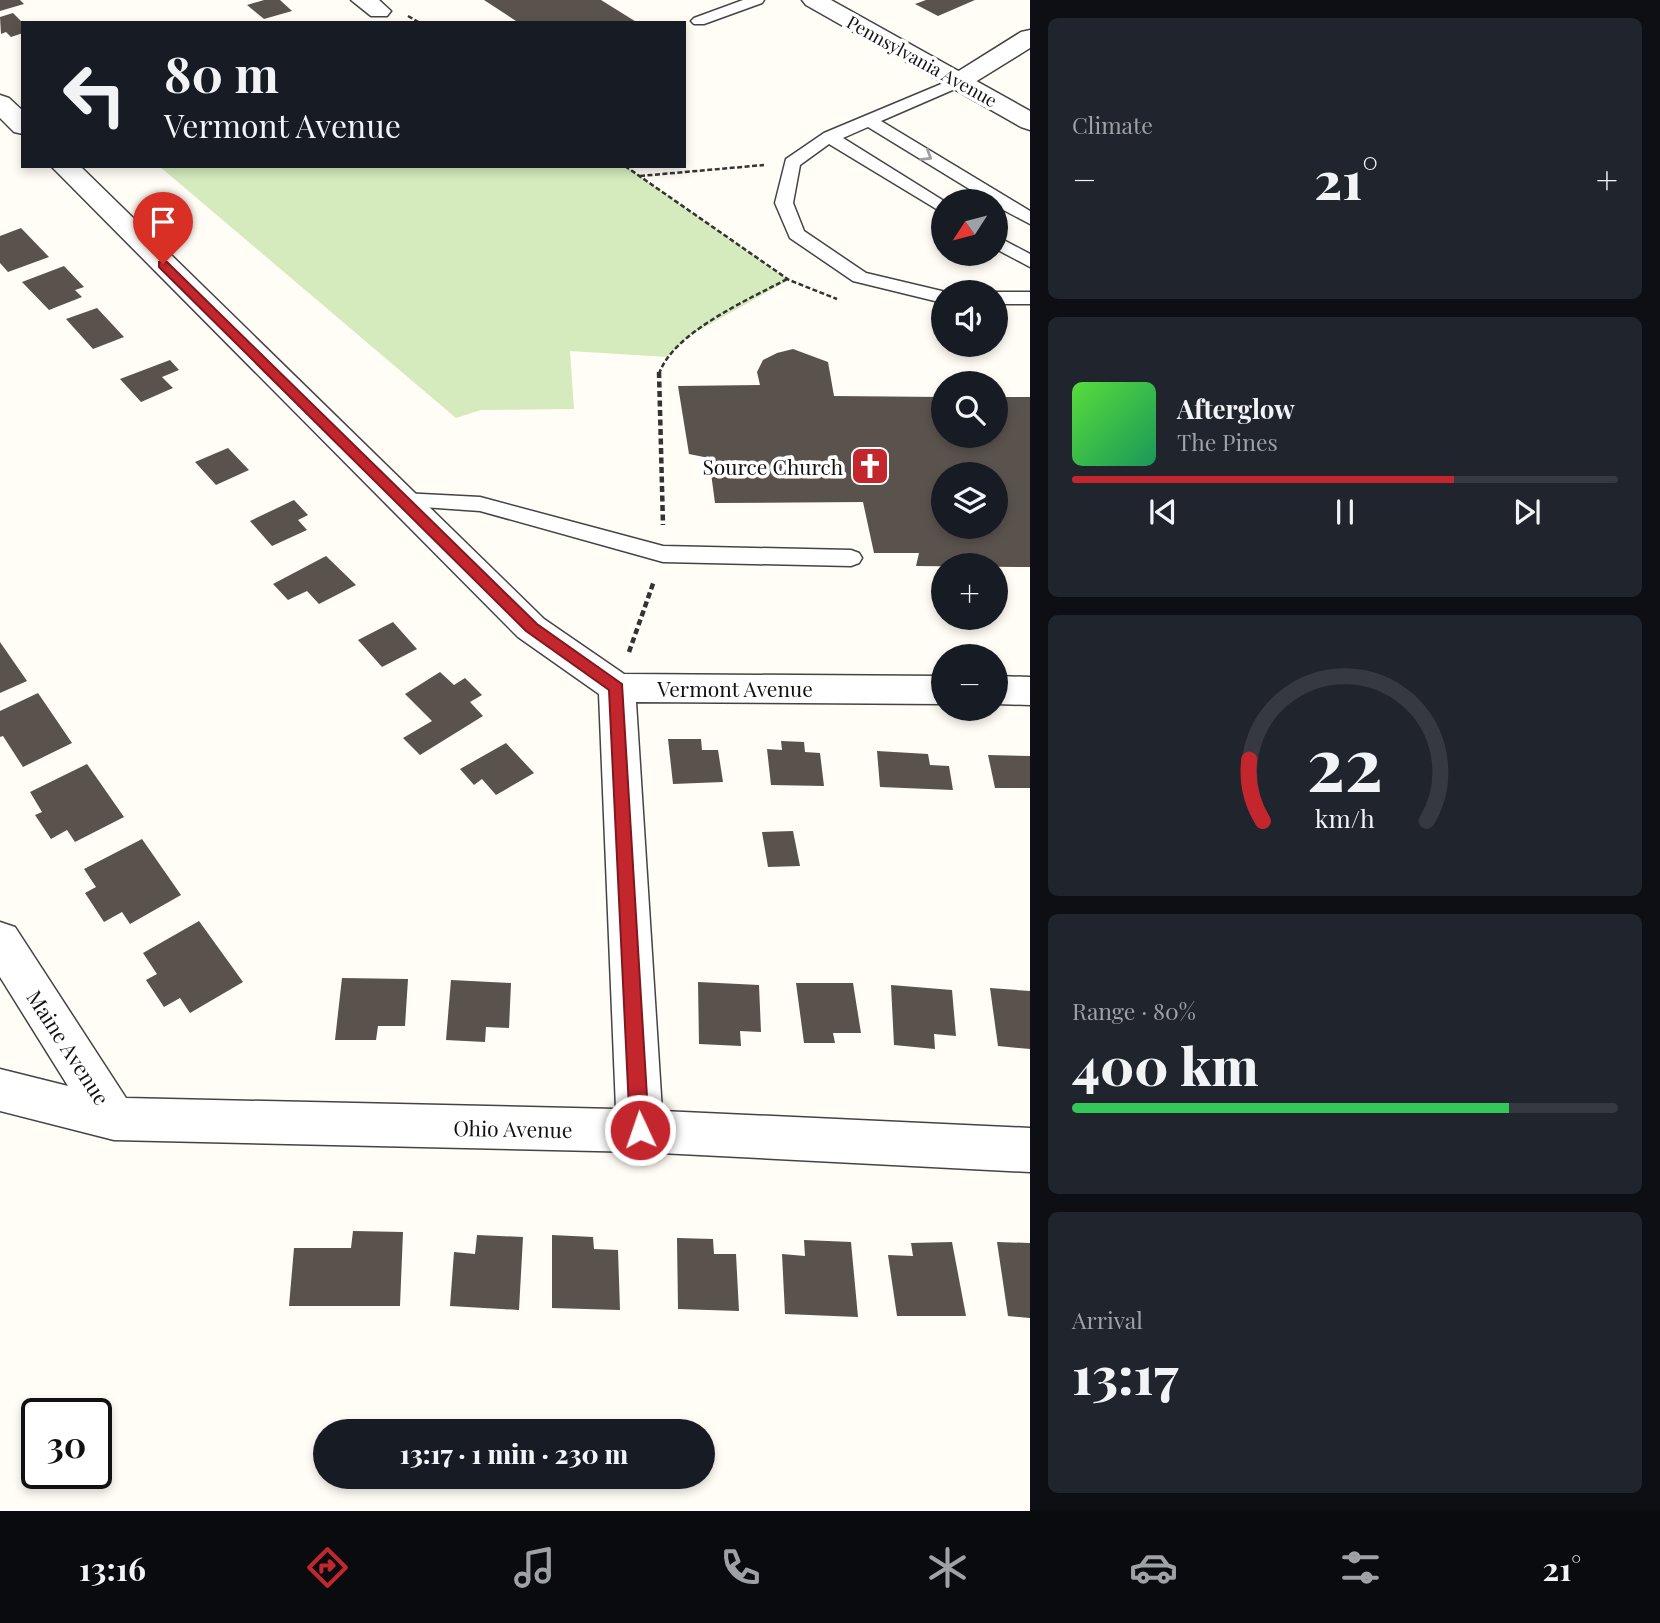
<!DOCTYPE html>
<meta charset="utf-8">
<style>
body{margin:0;font-family:"Playfair Display",serif;background:#20242c;color:#f1f3f6;height:100vh;display:flex;flex-direction:column;font-size:26px;white-space:nowrap}
*{box-sizing:border-box;margin:0}
p{font-size:23px;color:#9ea1a6}
.icon{flex:none;width:38px;height:38px;fill:none;stroke:currentColor;stroke-width:2;stroke-linecap:round;stroke-linejoin:round}
.map{position:relative;flex:1;overflow:hidden}
.panel{display:flex;flex-direction:column;gap:18px;padding:18px;background:#0d0f14;width:630px}
.panel>*{flex:none}
.guide{position:absolute;left:21px;top:21px;width:665px;height:147px;border-radius:0px;box-shadow:0 4px 10px #0003;background:#171b24;color:#f1f3f6;overflow:hidden}
.needle{width:46px;rotate:234deg}
.controls{position:absolute;left:931px;top:189px;display:grid;gap:14px}
.controls a{display:grid;place-items:center;width:77px;height:77px;border-radius:50%;background:#171b24;box-shadow:0 4px 10px #0003;font-size:35px}
.speed{position:absolute;left:21px;top:1398px;display:flex;gap:14px;font-size:35px;font-weight:700;text-align:center}
.speed>*{display:grid;place-content:center;width:91px;height:91px;border-radius:50%;background:#171b24;box-shadow:0 4px 10px #0003;line-height:1}
.speed .limit{border:4px solid #111;border-radius:10px;background:#fff;color:#111}
.pin{position:absolute;display:grid;place-items:center;width:60px;height:60px;color:#fff;margin:-72px -30px;border-radius:50% 50% 50% 0;rotate:-45deg;box-shadow:0 0 7px #0007}
.pin .icon{rotate:45deg}
.me{position:absolute;width:77px;margin:-38px;rotate:357deg;stroke-linejoin:round;filter:drop-shadow(0 0 5px #0008)}
.turn{display:flex;align-items:center;gap:24px;height:147px;padding:0 28px;font-size:32px}
.turn .icon{width:91px;height:91px;stroke-width:2.5}
.turn b{display:block;font-size:49px;line-height:60px}
.big{font-size:52px;font-weight:800;line-height:1.1}
.panel .card{flex:1;display:flex;flex-direction:column;justify-content:center;gap:10px;min-width:0;padding:0 24px;border-radius:10px;background:#20242c}
.panel .dial{align-items:center;gap:0}
.dial svg{height:182px;overflow:visible;fill:none;stroke:#363941;stroke-width:7;stroke-linecap:round;text-anchor:middle}
.dial text{fill:#f1f3f6;stroke:none}
.song{display:flex;align-items:center;gap:21px}
.cover{width:84px;height:84px;border-radius:10px;background:linear-gradient(135deg,hsl(110 70% 55%),hsl(150 70% 35%))}
.played{height:7px;border-radius:4px;background:linear-gradient(90deg,#c4262e 70%,#363941 70%)}
.keys{display:flex;justify-content:space-around;direction:ltr}
.heat{display:flex;justify-content:space-between;align-items:center;font-size:38px;direction:ltr}
.charge{height:10px;border-radius:5px;background:linear-gradient(90deg,#34c759 80%,#363941 0)}
.trip{position:absolute;left:313px;top:1419px;width:402px;height:70px;border-radius:35px;background:#171b24;box-shadow:0 4px 10px #0003;font-weight:800;line-height:70px;text-align:center}
.dock{display:flex;height:112px;justify-content:space-around;align-items:center;background:#090b0e;color:#9ea1a6}
.dock .icon{width:49px;height:49px}
.dock .current{color:#c4262e}
.dock b{font-size:32px;color:#f1f3f6}
main{display:flex;flex:1;min-height:0}
.map>svg:first-child{display:block}
.green{fill:#d5ebbd}
.building{fill:#5a524d;fill-rule:evenodd}
.lines{fill:none;stroke-linecap:round;stroke-linejoin:round}
.service-casing{stroke:#444;stroke-width:3}
.minor-casing{stroke:#444;stroke-width:3}
.tertiary-casing{stroke:#444;stroke-width:3}
.path-far1{stroke:#333;stroke-width:2.5;stroke-dasharray:5 2.5;stroke-linecap:butt}
.path{stroke:#333;stroke-width:4.5;stroke-dasharray:6 3.5;stroke-linecap:butt}
.service{fill:#fff;fill-rule:evenodd}
.minor{fill:#fff;fill-rule:evenodd}
.tertiary{fill:#fff;fill-rule:evenodd}
.oneway{stroke:#a0a0a0}
.route{fill:#c4262e;stroke:#7f191e;stroke-width:2}
.labels{text-anchor:middle;dominant-baseline:central;stroke-width:7;stroke-linejoin:round;paint-order:stroke}
.far-street-label{font-size:18px;fill:#111;stroke:#fff}
.poi-label{font-size:21px;fill:#111;stroke:#fff;text-anchor:end}
.street-label{font-size:21px;fill:#111;stroke:#fff}
</style>
<main>
<div class="map">
<svg width="1030" height="1511" viewBox="0 0 1030 1511">
<rect width="100%" height="100%" fill="#fffdf5"/>
<!-- green -->
<path class="green" d="M159,166H625L789,280L689,336L667,357L570,351L574,409L481,410L456,418Z"/>
<!-- building -->
<g class="building">
<path d="M0,0H20L24,4L0,11Z"/>
<path d="M264,0H280L292,11L264,19L247,5Z"/>
<path d="M484,0H601L638,23H519Z"/>
<path d="M926,0H975L938,16L915,4Z"/>
<path d="M13,13L23,23V33L11,37L6,32L1,34L0,17Z"/>
<path d="M21,228L49,257L8,272L0,263V236Z"/>
<path d="M64,266L84,287L75,290L82,297L49,310L22,282Z"/>
<path d="M97,308L124,337L93,349L66,319Z"/>
<path d="M793,349L828,362L834,396L943,397V436H996V397H1030V567L916,566L919,553H874L863,502L715,503L709,458L689,454L678,386L760,385L757,372L763,360L777,353ZM943,474H996V527H943Z"/>
<path d="M170,360L179,370L162,377L173,388L141,402L120,379Z"/>
<path d="M228,448L249,470L216,485L195,462Z"/>
<path d="M294,500L308,515L298,520L307,530L272,546L250,521Z"/>
<path d="M326,556L356,585L319,604L307,591L288,600L273,584Z"/>
<path d="M393,622L417,649L382,667L358,640Z"/>
<path d="M0,642L27,681L0,693Z"/>
<path d="M440,672L454,685L465,678L482,695L470,702L483,716L420,755L403,738L432,721L405,694Z"/>
<path d="M38,693L72,743L23,767L3,736L0,737V711Z"/>
<path d="M668,739H701L702,750H718L723,782L673,784Z"/>
<path d="M781,741L804,742L805,752L820,753L824,786L771,785L767,749L782,750Z"/>
<path d="M506,743L534,773L496,795L482,779L474,785L460,769Z"/>
<path d="M877,751L928,754L930,765L949,766L953,790L880,787Z"/>
<path d="M988,755L1030,756V788H995Z"/>
<path d="M87,764L124,817L75,842L67,830L51,839L35,815L42,812L30,792Z"/>
<path d="M793,831L800,866L768,867L762,832Z"/>
<path d="M142,839L181,895L130,924L122,912L104,922L85,893L96,887L84,869Z"/>
<path d="M199,921L243,982L190,1013L180,998L164,1007L146,980L157,974L143,953Z"/>
<path d="M342,978L408,979L405,1026H378L376,1040H335Z"/>
<path d="M451,980L511,983L509,1028L486,1027L485,1042L446,1040Z"/>
<path d="M698,982L759,985L761,1032L740,1031L741,1046L699,1044Z"/>
<path d="M796,983H853L861,1033H833L835,1043H804Z"/>
<path d="M891,985L952,990L956,1036L934,1034L935,1049L894,1045Z"/>
<path d="M990,988L1030,991V1049L998,1046Z"/>
<path d="M353,1231L403,1232L400,1306H289L294,1248H351Z"/>
<path d="M477,1235L523,1237L519,1310L450,1306L454,1252L475,1254Z"/>
<path d="M552,1235L593,1237L594,1249L618,1250L620,1310L552,1308Z"/>
<path d="M677,1238L713,1239L714,1254H736L739,1311L678,1309Z"/>
<path d="M804,1240L851,1242L858,1317L785,1314L782,1254L805,1256Z"/>
<path d="M952,1242L966,1316H897L888,1255L913,1256L911,1243Z"/>
<path d="M997,1242L1030,1243V1318L1008,1316Z"/>
</g>
<g class="lines">
<defs>
<g id="service">
<path d="M743,0H764L762,3L704,24H694L691,21L694,18Z"/>
<path d="M958,77L966,82L964,85L881,121L1030,211V224L996,206V201H989L868,127L843,138L944,201L943,213L829,144L800,165L793,203L804,231L866,273L946,292H943V303L853,281L790,238L775,203L786,159L824,133Z"/>
<path d="M996,236L1030,254V267L996,249Z"/>
<rect x="996" y="292" width="34" height="12"/>
<path d="M402,493L480,497L663,546L851,550L859,553L862,558L859,563L851,566L663,562L480,511L394,505L391,500L394,495Z"/>
</g>
<g id="minor">
<path d="M351,0H379L391,11L387,16H371Z"/>
<path d="M1030,30V48L967,87L958,90L949,87L945,82L949,77L1021,32Z"/>
<path d="M0,95L9,98L23,111V134L14,132L0,118Z"/>
<path d="M51,166H80L544,619L624,674L943,676V704L636,702L662,1111L1030,1128V1172L640,1152L114,1140L0,1111V1069L68,1086L0,977V922L15,927L126,1098L616,1109L599,694L518,637Z"/>
<path d="M996,676L1030,677V705L996,704Z"/>
</g>
<path id="tertiary" d="M802,0H831L1030,111V130L1021,127L806,5Z"/>
</defs>
<!-- service casing -->
<use href="#service" class="service-casing"/>
<!-- minor casing -->
<use href="#minor" class="minor-casing"/>
<!-- tertiary casing -->
<use href="#tertiary" class="tertiary-casing"/>
<!-- path-far1 -->
<g class="path-far1">
<path d="M408,16L420,23"/>
<path d="M625,166L789,280L837,299"/>
<path d="M640,176L764,165"/>
<path d="M659,374C673,332 750,299 787,279"/>
</g>
<!-- path -->
<g class="path">
<path d="M659,372L663,525"/>
<path d="M629,652L654,581"/>
</g>
<!-- service -->
<use href="#service" class="service"/>
<!-- minor -->
<use href="#minor" class="minor"/>
<!-- tertiary -->
<use href="#tertiary" class="tertiary"/>
</g>
<!-- one-way arrows -->
<defs><path id="oneway-chevron" d="M-2-3.5L2.5 0L-2 3.5" fill="none" stroke-width="1.6" stroke-linecap="round" stroke-linejoin="round" transform="scale(1.75)"/></defs>
<use class="oneway" href="#oneway-chevron" transform="translate(927 156) rotate(32)"/>
<!-- route -->
<path class="route" d="M159,262H167L537,624L622,684L649,1130L646,1137L640,1139L633,1137L630,1130L609,690L526,631L159,267Z"/>
<!-- icons -->
<defs>
<symbol id="church-square" viewBox="-11 -11 22 22"><rect x="-9" y="-9" width="18" height="18" rx="4" fill="#c4262e" stroke="#fff"/><path d="M-1.2-6h2.4v3.5h3.3v2.4h-3.3V6h-2.4V-.1h-3.3v-2.4h3.3Z" fill="#fff"/></symbol>
</defs>
<g fill-rule="evenodd">
<use href="#church-square" x="848" y="444" width="44" height="44"/>
</g>
<g class="labels">
<!-- far-street labels -->
<g class="far-street-label">
<text transform="translate(922 61) rotate(29)">Pennsylvania Avenue</text>
</g>
<!-- poi labels -->
<g class="poi-label">
<text x="843" y="466">Source Church</text>
</g>
<!-- street labels -->
<g class="street-label">
<text x="735" y="688">Vermont Avenue</text>
<text transform="translate(69 1047) rotate(57)">Maine Avenue</text>
<text transform="translate(513 1128) rotate(1)">Ohio Avenue</text>
</g>
</g>
</svg>
<div class="controls">
<a><svg class="needle" viewBox="-14 -14 28 28"><path d="M0-13l5 13h-10z" fill="#e53935"/><path d="M0 13l5-13h-10z" fill="#9ea1a6"/></svg></a>
<a><svg class="icon" aria-label="sound" viewBox="0 0 24 24"><path d="M4 9h4l5-4v14l-5-4H4zM17 9q2 3 0 6"/></svg></a>
<a><svg class="icon" aria-label="search" viewBox="0 0 24 24"><circle cx="10" cy="10" r="6"/><path d="M15 15l6 6"/></svg></a>
<a><svg class="icon" aria-label="layers" viewBox="0 0 24 24"><path d="M12 4l9 5-9 5-9-5zM3 14l9 5 9-5"/></svg></a>
<a>+</a>
<a>−</a>
</div>
<div class="speed"><div class="limit">30</div></div>
<div class="pin" style="left:163px;top:264px;background:#d93025"><svg class="icon" aria-label="arrive" viewBox="0 0 24 24"><path d="M6 21V4h12l-3 4 3 4H6"/></svg></div>
<svg class="me" style="left:640px;top:1130px" viewBox="-20 -20 40 40"><circle r="17" fill="#c4262e" stroke="#fff" stroke-width="3"/><path d="M0-11L8 9 0 5-8 9z" fill="#fff"/></svg>
<div class="trip">13:17 · 1 min · 230 m</div>
<div class="guide">
<div class="turn"><svg class="icon" aria-label="left" viewBox="0 0 24 24"><path d="M17 20v-9H6M10 6l-5 5 5 5"/></svg><div><b>80 m</b>Vermont Avenue</div></div>
</div>
</div>
<section class="panel">
<div class="card"><p>Climate</p>
<div class="heat"><a>−</a><b class="big">21°</b><a>+</a></div>
</div>
<div class="card">
<div class="song"><i class="cover"></i><div><b>Afterglow</b><p>The Pines</p></div></div>
<div class="played"></div>
<div class="keys"><svg class="icon" aria-label="previous" viewBox="0 0 24 24"><path d="M18 5L8 12l10 7zM5 5v14"/></svg><svg class="icon" aria-label="pause" viewBox="0 0 24 24"><path d="M8 5v14M16 5v14"/></svg><svg class="icon" aria-label="next" viewBox="0 0 24 24"><path d="M6 5l10 7-10 7zM19 5v14"/></svg></div>
</div>
<div class="card dial"><svg viewBox="0 0 100 80">
<path d="M14 69A42 42 0 1 1 86 69"/>
<path d="M14 69A42 42 0 0 1 8 42" stroke="#c4262e"/>
<text x="50" y="56" font-size="32" font-weight="700">22</text>
<text x="50" y="72" font-size="11">km/h</text>
</svg></div>
<div class="card"><p>Range · 80%</p><b class="big">400 km</b><div class="charge"></div></div>
<div class="card"><p>Arrival</p><b class="big">13:17</b></div>
</section>
</main>
<nav class="dock">
<b>13:16</b>
<svg class="icon current" aria-label="directions" viewBox="0 0 24 24"><path d="M12 3l9 9-9 9-9-9zM9 14v-3h6M13 9l2 2-2 2"/></svg>
<svg class="icon" aria-label="music" viewBox="0 0 24 24"><path d="M9 18V5l10-2v13"/><circle cx="6" cy="18" r="3"/><circle cx="16" cy="16" r="3"/></svg>
<svg class="icon" aria-label="phone" viewBox="0 0 24 24"><path d="M5 4h4l2 5-3 2q2 4 5 5l2-3 5 2v4C11 20 4 13 5 4z"/></svg>
<svg class="icon" aria-label="climate" viewBox="0 0 24 24"><path d="M12 3v18M4 7l16 10M4 17L20 7"/></svg>
<svg class="icon" aria-label="car" viewBox="0 0 24 24"><path d="M5 17H2v-5l4-1 3-4h7l3 4 3 1v5h-3M9 17h6M6 11h13"/><circle cx="7" cy="17" r="2"/><circle cx="17" cy="17" r="2"/></svg>
<svg class="icon" aria-label="filters" viewBox="0 0 24 24"><path d="M4 7h16M4 17h16"/><circle cx="9" cy="7" r="2"/><circle cx="15" cy="17" r="2"/></svg>
<b>21°</b>
</nav>
